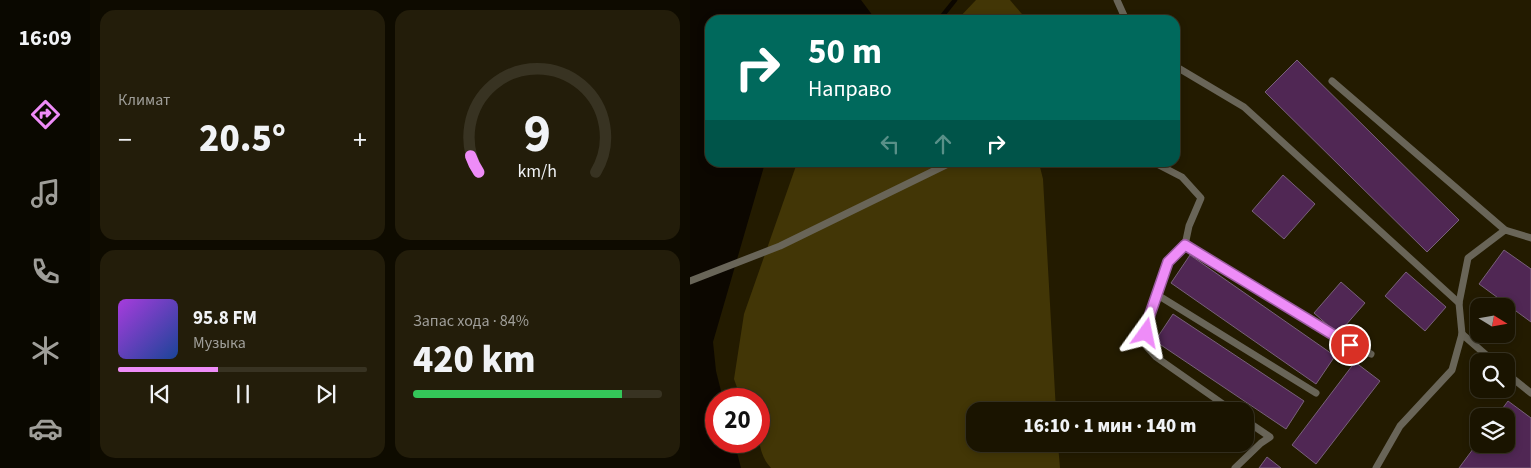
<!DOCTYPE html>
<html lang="ru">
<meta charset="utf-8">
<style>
body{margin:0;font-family:"Source Sans 3",sans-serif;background:#231d0a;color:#f1f3f6;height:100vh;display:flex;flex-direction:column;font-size:19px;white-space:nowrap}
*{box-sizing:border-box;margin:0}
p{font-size:16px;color:#9f9e99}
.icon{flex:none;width:28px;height:28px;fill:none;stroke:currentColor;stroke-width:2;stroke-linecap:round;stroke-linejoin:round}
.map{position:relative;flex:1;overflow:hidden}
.side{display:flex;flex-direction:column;gap:10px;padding:10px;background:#0e0b00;width:600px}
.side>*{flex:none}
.hud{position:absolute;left:15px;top:15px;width:475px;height:152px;border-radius:15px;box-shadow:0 2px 8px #0003,0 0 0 1px #383322;background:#00695c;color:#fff;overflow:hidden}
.needle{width:32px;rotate:101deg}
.controls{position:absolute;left:780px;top:298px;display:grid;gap:10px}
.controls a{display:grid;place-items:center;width:45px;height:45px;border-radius:10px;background:#1a1400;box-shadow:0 2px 8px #0003,0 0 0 1px #383322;font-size:25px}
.speed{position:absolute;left:15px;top:388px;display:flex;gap:10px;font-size:25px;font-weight:700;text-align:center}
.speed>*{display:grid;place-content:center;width:65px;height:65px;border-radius:50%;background:#1a1400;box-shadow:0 2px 8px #0003,0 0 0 1px #383322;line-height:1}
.speed .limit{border:8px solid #d22;background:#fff;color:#111}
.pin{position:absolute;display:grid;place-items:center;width:42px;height:42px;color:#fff;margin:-21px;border:2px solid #fff;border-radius:50%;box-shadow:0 1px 5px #0007}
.me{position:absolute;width:55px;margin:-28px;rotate:12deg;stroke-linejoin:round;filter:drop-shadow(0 0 4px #0008)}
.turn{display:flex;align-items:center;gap:18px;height:105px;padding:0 20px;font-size:22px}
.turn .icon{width:65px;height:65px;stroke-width:2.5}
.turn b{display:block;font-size:35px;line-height:42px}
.lanes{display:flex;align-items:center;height:48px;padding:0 20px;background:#0003;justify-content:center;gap:25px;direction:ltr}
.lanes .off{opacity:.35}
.big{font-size:38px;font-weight:800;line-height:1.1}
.side .widget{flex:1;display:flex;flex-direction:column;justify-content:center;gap:8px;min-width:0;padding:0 18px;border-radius:15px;background:#231d0a}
.side .dial{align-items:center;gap:0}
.dial svg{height:130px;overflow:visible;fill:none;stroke:#383322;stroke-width:7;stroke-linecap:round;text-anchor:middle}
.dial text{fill:#f1f3f6;stroke:none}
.song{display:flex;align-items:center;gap:15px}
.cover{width:60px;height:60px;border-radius:8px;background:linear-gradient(135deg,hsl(280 70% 55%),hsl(220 70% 35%))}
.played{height:5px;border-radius:2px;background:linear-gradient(90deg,#ee8cf8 40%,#383322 40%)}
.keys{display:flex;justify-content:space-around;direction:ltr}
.heat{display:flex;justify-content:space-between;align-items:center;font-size:28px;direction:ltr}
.charge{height:8px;border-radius:4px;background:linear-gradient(90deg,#34c759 84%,#383322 0)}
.side .tiles{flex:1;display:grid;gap:10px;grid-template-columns:repeat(2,1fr)}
.trip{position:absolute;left:276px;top:402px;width:288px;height:50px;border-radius:15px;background:#1a1400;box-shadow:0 2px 8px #0003,0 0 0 1px #383322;font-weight:800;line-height:50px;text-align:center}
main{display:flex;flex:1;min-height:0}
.tabs{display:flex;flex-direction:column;width:90px;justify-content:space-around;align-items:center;background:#0a0800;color:#9f9e99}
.tabs .icon{width:35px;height:35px}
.tabs .active{color:#ee8cf8}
.tabs b{font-size:22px;color:#f1f3f6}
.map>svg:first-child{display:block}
.green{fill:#423606}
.water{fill:#0c0700}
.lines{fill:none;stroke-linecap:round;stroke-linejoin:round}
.stream{stroke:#0c0700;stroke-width:4.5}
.building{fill:#502754;stroke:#78617a}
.lane{stroke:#696558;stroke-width:7}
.route-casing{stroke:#9b5ba1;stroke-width:12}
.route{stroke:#ee8cf8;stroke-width:9}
</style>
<main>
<nav class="tabs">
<b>16:09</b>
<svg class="icon active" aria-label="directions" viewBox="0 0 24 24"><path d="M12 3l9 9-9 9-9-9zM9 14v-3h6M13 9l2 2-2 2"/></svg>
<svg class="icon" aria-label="music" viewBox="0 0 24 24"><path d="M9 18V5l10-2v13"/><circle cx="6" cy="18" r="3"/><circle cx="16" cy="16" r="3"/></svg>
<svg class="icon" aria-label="phone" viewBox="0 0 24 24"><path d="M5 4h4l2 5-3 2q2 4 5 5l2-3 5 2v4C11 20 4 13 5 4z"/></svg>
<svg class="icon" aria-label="climate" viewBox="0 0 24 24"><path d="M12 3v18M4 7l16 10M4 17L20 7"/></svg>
<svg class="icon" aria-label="car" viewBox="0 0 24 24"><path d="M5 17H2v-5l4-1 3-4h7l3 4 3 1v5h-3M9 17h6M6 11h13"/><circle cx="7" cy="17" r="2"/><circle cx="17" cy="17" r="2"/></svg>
</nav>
<section class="side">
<div class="tiles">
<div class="widget"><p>Климат</p>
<div class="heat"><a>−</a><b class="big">20.5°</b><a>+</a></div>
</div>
<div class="widget dial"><svg viewBox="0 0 100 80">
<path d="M14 69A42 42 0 1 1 86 69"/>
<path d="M14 69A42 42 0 0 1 9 59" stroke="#ee8cf8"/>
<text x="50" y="56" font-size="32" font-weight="700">9</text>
<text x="50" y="72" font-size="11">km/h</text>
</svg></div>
<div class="widget">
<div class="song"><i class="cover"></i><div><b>95.8 FM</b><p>Музыка</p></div></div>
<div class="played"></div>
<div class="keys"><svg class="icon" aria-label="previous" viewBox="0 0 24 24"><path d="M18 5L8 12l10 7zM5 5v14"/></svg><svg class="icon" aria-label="pause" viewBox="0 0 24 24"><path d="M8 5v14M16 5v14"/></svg><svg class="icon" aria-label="next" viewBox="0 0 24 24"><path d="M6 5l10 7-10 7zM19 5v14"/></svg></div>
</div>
<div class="widget"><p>Запас хода · 84%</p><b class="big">420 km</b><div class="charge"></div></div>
</div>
</section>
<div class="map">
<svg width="841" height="468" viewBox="0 0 841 468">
<rect width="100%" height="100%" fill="#231b00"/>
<!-- green -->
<g class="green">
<path d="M286,0H320L337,20H267Z"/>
<path d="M107,163H349L353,179L366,411H285V444H368L370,468H81C64,450 69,422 69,399H51L44,379L54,314Z"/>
</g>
<!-- water -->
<path class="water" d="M0,0H171L186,20H20V162L75,163L23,342L26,371L33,399H26V441H44L51,468H0Z"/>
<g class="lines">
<!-- stream -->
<path class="stream" d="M249,20L265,0"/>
</g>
<!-- building -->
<g class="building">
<path d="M607,60L769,220L737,252L575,92Z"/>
<path d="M593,175L625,204L594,239L562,211Z"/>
<path d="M814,250L841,269V322L789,284Z"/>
<path d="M500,255L645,356L626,384L481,283Z"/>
<path d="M716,272L756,307L735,331L695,296Z"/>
<path d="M651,282L675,303L648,334L624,313Z"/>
<path d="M483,314L614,401L596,429L465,341Z"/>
<path d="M665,362L690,381L626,464L602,445Z"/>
<path d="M818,401L841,418V468H769L789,441V444H816V416H807Z"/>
<path d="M577,457L591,468H569Z"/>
</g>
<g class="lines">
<!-- lane -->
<g class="lane">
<path d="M427,0L436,20"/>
<path d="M485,66L554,107L769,303"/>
<path d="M642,81L815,230"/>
<path d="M463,162L492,177L511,198L499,226L495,245"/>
<path d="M0,281L90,246L262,162"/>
<path d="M466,294L626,393"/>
<path d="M772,334L803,361"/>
<path d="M816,373L841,393"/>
<path d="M543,411L466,357L455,345L458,320L477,263L495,245L660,345L681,354"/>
<path d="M545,468L571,443L580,437L555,420"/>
<path d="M686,468L710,426L762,370L772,334L769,303L778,258L815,230L841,238"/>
</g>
</g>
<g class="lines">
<defs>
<path id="route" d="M456,333L458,320L478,262L495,245L660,345"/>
</defs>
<!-- route casing -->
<use href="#route" class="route-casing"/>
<!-- route -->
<use href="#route" class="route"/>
</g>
</svg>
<div class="controls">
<a><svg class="needle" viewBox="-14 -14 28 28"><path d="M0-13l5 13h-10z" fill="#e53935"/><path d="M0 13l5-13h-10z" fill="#9f9e99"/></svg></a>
<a><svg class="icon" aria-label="search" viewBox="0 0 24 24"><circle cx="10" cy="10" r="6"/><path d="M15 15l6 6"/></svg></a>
<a><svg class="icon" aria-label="layers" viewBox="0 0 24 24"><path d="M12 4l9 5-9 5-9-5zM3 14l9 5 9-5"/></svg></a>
</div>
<div class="speed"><div class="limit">20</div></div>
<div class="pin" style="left:660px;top:345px;background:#d93025"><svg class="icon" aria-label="arrive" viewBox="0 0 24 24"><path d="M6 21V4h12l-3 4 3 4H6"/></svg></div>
<svg class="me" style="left:456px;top:333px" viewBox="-20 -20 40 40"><path d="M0-17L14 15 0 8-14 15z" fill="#ee8cf8" stroke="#fff" stroke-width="4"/></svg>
<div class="trip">16:10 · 1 мин · 140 m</div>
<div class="hud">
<div class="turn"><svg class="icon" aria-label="right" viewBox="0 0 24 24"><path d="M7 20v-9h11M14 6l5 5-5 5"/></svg><div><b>50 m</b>Направо</div></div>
<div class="lanes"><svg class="icon off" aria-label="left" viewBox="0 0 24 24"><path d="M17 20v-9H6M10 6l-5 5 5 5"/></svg><svg class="icon off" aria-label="ahead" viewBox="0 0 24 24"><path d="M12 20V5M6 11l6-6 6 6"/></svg><svg class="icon" aria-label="right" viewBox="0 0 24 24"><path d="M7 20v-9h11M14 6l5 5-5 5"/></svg></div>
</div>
</div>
</main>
